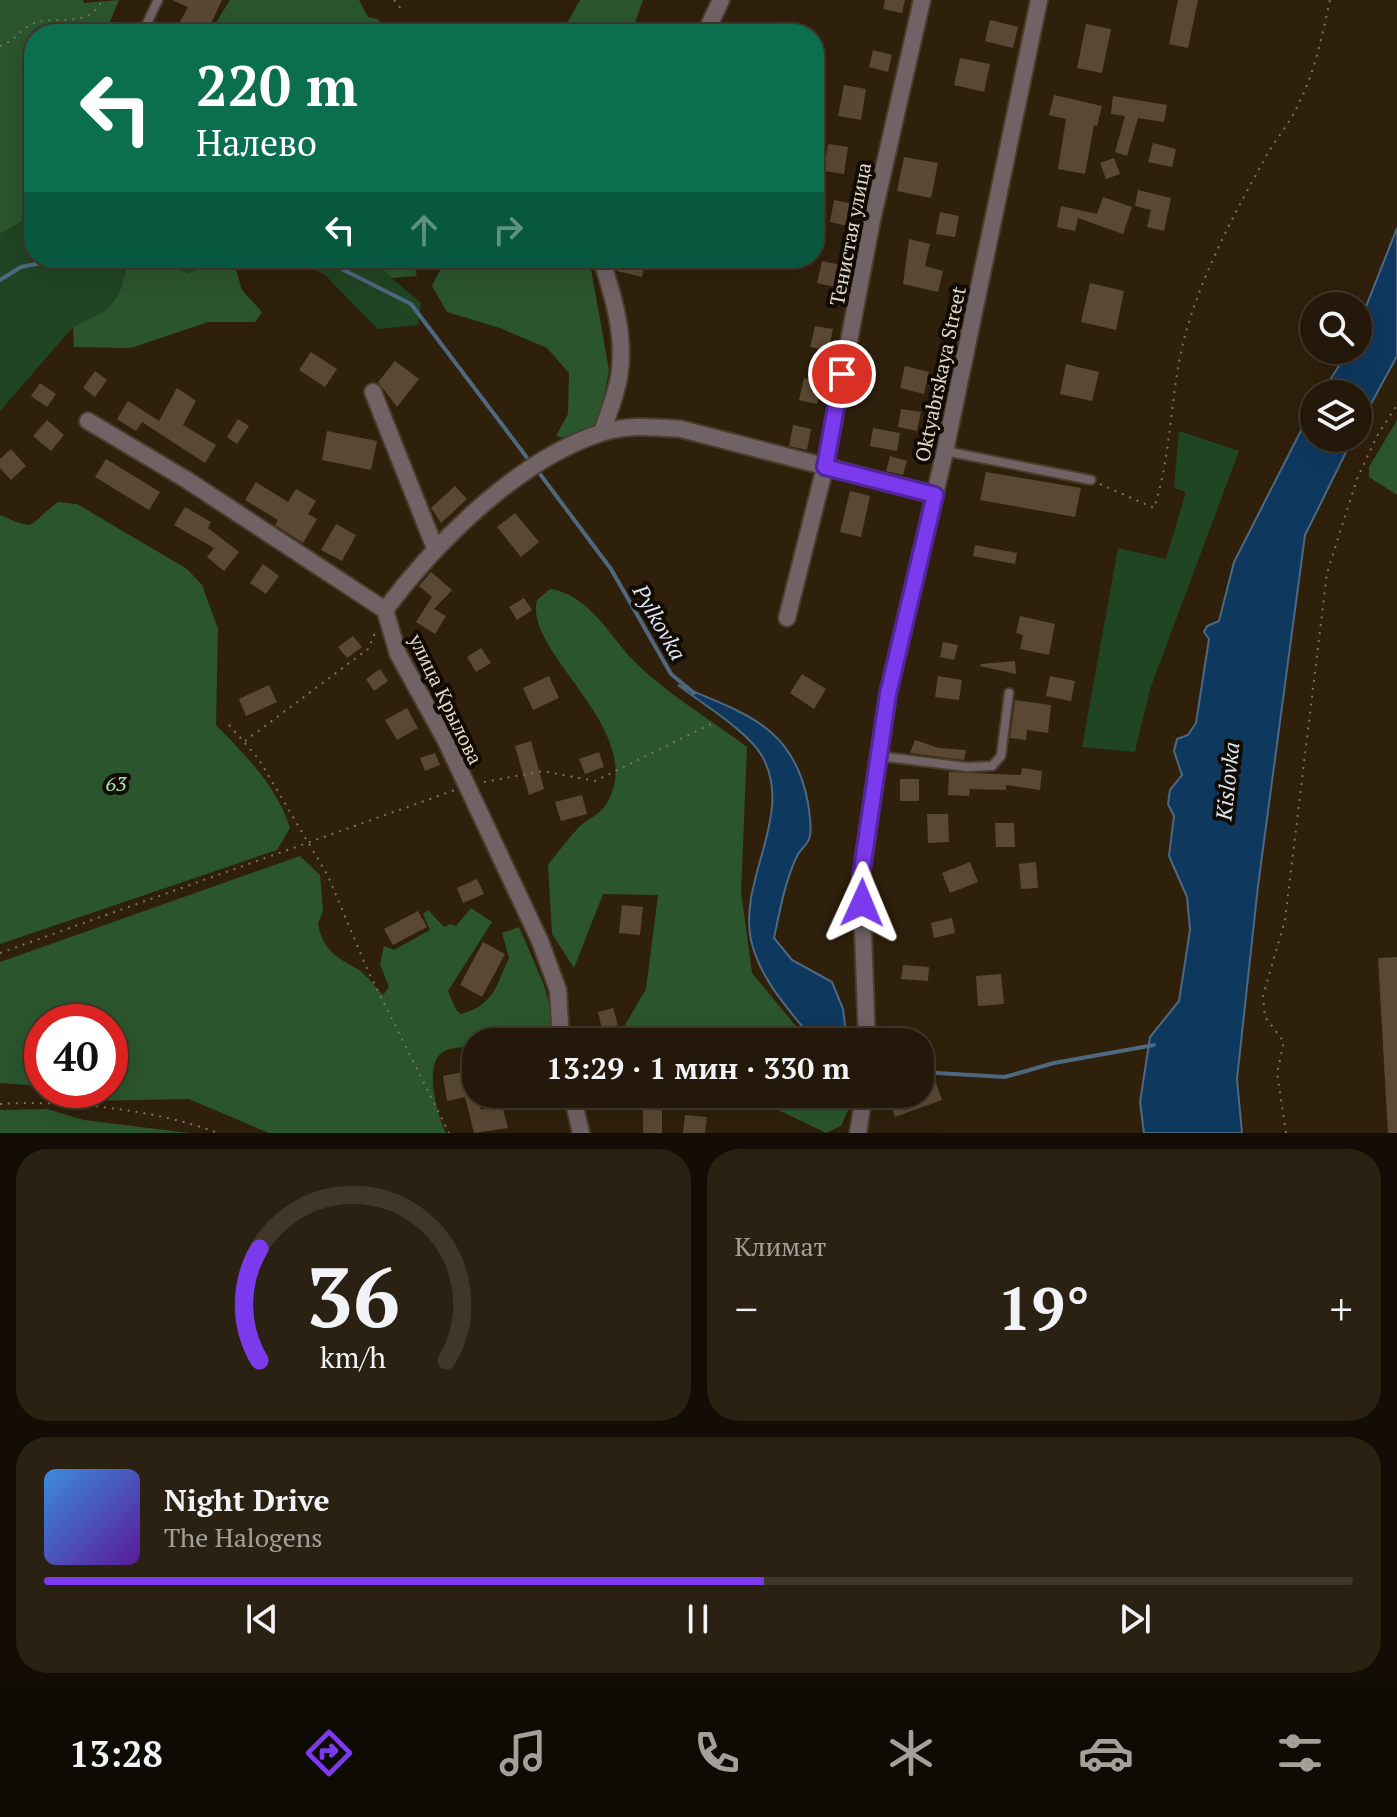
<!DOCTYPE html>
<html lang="ru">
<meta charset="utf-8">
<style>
body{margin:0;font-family:"PT Serif",serif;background:#2b2112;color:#f1f3f6;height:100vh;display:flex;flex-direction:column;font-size:30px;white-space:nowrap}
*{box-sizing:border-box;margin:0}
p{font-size:26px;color:#a3a09c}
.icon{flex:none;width:44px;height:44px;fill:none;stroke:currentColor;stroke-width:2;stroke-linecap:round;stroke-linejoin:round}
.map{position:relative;height:1133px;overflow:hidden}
.panel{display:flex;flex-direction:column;gap:16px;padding:16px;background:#130d05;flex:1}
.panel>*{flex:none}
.top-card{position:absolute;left:24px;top:24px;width:800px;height:244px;border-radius:32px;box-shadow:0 8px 32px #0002,0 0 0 2px #40372a;background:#0b6e4f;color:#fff;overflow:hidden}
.controls{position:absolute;left:1300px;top:292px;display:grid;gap:16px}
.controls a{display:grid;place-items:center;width:72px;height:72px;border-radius:50%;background:#231809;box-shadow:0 8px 32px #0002,0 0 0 2px #40372a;font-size:40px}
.speed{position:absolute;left:24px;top:1004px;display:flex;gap:16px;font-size:40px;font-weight:700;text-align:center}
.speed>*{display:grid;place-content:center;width:104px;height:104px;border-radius:50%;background:#231809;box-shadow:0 8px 32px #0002,0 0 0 2px #40372a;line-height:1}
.speed .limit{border:12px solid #d22;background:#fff;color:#111}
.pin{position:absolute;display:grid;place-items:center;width:68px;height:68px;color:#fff;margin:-34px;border:4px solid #fff;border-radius:50%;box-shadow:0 2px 8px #0007}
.me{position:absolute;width:88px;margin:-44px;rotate:1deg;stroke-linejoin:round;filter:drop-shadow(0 0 6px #0008)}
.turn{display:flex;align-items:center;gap:28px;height:168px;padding:0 40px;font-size:36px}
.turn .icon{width:104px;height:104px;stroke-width:2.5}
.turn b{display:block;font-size:56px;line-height:68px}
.lanes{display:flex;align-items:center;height:76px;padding:0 40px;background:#0003;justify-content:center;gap:40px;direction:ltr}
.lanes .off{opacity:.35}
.big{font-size:60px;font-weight:700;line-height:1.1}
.panel .tile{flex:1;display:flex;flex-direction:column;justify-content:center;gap:12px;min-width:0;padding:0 28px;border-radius:32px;background:#2b2112}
.panel .dial{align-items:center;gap:0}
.dial svg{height:208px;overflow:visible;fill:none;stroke:#40372a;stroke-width:7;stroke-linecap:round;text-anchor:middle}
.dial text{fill:#f1f3f6;stroke:none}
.song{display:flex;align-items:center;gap:24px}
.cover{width:96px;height:96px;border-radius:12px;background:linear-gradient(135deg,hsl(210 70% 55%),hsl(270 70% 35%))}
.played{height:8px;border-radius:4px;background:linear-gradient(90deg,#7c3aed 55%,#40372a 55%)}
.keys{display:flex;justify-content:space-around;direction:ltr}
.heat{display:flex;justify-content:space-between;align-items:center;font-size:44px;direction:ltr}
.panel .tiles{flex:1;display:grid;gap:16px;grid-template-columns:1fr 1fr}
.tile:last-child{grid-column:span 2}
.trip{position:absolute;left:462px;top:1028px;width:472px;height:80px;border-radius:32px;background:#231809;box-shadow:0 8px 32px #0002,0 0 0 2px #40372a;font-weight:700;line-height:80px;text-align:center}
.menu{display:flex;height:128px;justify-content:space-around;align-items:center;background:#0e0a04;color:#a3a09c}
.menu .icon{width:56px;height:56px}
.menu .current{color:#7c3aed}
.menu b{font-size:36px;color:#f1f3f6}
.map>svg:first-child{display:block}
.green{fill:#204523}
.forest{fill:#2b562d}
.water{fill:#0f385f;stroke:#4e687f;stroke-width:2}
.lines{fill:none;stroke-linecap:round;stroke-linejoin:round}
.stream{stroke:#4e687f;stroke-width:4}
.building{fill:#5a4834}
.service-casing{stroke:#4b3d2b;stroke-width:12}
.minor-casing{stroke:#4b3d2b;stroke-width:20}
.tertiary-casing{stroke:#4b3d2b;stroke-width:20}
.path{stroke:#7e7160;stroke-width:2;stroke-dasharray:2 6;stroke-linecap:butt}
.service{stroke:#716365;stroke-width:8}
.minor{stroke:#716365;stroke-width:16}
.tertiary{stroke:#716365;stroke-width:16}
.route-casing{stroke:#51269a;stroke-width:20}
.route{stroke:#7c3aed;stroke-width:14}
.labels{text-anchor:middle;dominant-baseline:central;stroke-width:8;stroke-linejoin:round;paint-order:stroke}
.street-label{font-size:20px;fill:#e1d7cb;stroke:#120b04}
.park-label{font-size:20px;font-style:italic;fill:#a4e7a5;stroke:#120b04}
.water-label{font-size:22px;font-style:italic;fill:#dae6f3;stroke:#120b04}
</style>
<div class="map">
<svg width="1397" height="1133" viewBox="0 0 1397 1133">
<rect width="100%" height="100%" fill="#2f200c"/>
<!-- green -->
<g class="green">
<path d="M34,214V258H241L187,273L162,261L103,314L73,327L0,411V234Z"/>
<path d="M290,258H368L421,303L418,325L378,329L324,274Z"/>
<path d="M1179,431L1239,451L1150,689L1135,752L1082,747L1118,548L1166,559L1186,492L1174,488Z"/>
</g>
<!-- forest -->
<g class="forest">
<path d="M0,0H83L84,3L119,0L108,27L115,34H34V214L0,234Z"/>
<path d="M230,0H359L368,17L378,19L384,28L382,34H209Z"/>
<path d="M580,0H643L631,34H561Z"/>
<path d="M368,258H412L417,276L392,278Z"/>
<path d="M446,258H589L609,370L599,423L576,440L556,436L568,414L569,373L547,348L500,328L447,312L432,286Z"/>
<path d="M233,260L242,290L262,312L255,322H208L131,348L74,347L73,327C110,310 120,305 127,265L162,261L187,273Z"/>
<path d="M1397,420V495L1369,477V467Z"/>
<path d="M58,502L77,504L187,569L202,585L218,629L216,725C247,757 276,785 290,828L277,850L0,944V515C39,532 26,526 58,502Z"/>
<path d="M550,589C588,594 609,635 633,660C660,689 714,722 747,747L741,891L752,973L809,1042H615L646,989L658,895L603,894L574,968L552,934L548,865C558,852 568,839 579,827C588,819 602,813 607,803C649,730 523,653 537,600Z"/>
<path d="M300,856L320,875L323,911L318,924C323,949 334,956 354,967C365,972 375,987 383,995L389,987L380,964L384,946L394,950L430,930L423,914L428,910L444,927L450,924L456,926L471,908L492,922L448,991L456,1010L461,1014C494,1005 496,986 509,958L502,933L519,927L544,985L554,1021L544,1034L476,1042V1046C467,1047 451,1047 443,1052C423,1064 437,1116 446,1133H269L189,1099L85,1101L57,1090H110V1022H42V1086L0,1083V962Z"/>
<path d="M641,1094H846L849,1108L841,1126L826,1133L745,1094L669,1099Z"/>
<path d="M47,1109L84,1120L189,1133H0V1110Z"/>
</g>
<!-- water -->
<g class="water">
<path d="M1397,228V356L1358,428V394H1321L1349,350H1358V327Z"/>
<path d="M1314,405V438H1353L1305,535L1258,886L1237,1079L1242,1133H1144L1140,1102L1150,1037L1179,1001L1190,930L1187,897L1169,856L1174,816L1168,804L1170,790L1182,775L1174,751L1177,739L1188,735L1196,723L1209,639L1204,632L1207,626L1219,621L1234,562Z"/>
<path d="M678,685C743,713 794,725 808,803C809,813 813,829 809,839C807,845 801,849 798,854C785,880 780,910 774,938L792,960L832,982L843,1009L847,1042H815C790,1011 760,980 751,940C738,879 795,814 762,756C749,732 701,703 678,685Z"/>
</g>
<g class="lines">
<!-- stream -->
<g class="stream">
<path d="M320,258L411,304L531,463"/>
<path d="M0,280L21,267L65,258"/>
<path d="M537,470L611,569L671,674L694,693"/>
<path d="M920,1072L1005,1077L1054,1063L1154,1045"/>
</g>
</g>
<!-- building -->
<g class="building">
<path d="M172,0H222L206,34H150L156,21L175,31L188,7Z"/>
<path d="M885,0H905L902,13L883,9Z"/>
<path d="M1178,0H1198L1188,48L1169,44Z"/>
<path d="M990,20L1018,27L1013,48L985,41Z"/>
<path d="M1086,24L1111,29L1102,73L1077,68Z"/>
<path d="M873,50L892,55L888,72L869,67Z"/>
<path d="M960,58L990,64L984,92L954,85Z"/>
<path d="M844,85L866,89L861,120L838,116Z"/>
<path d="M1054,95L1102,106L1097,126L1094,125L1085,174L1058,169L1066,119L1049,115Z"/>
<path d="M1113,96L1167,105L1164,122L1138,118L1127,156L1115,152L1125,116L1111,114Z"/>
<path d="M1153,143L1176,149L1172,167L1148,162Z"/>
<path d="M828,144L848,147L844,174L824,171Z"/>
<path d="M904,157L938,163L931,198L897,191Z"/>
<path d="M1114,158L1120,174L1106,179L1100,163Z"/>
<path d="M1138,190L1171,198L1164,231L1147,227L1151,210L1135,206Z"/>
<path d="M1103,197L1132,207L1123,234L1078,218L1075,231L1057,227L1061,206L1097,214Z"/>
<path d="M834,200L853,204L848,226L830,222Z"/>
<path d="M940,212L959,216L955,237L936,234Z"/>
<path d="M909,239L930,244L925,266L943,271L938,292L903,284Z"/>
<path d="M619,258H646L642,277L617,271Z"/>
<path d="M822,261L840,265L835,287L817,283Z"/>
<path d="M1090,283L1124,291L1116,330L1081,322Z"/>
<path d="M815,326L833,329L828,351L810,347Z"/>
<path d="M311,352L337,369L325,387L299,370Z"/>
<path d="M395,361L419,379L397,407L378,382Z"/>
<path d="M1066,364L1099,372L1092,401L1060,394Z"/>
<path d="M905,366L929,372L924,394L900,388Z"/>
<path d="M95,371L107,380L95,397L83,388Z"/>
<path d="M804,378L822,382L817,404L799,400Z"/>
<path d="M40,383L56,394L47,407L31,396Z"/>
<path d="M177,388L196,401L183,425L216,445L205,463L142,422L136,431L117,419L128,401L159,421Z"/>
<path d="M901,409L921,412L917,431L898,427Z"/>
<path d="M238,419L249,426L237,444L227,437Z"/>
<path d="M47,420L64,435L51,451L33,436Z"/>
<path d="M793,425L811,429L807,450L789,446Z"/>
<path d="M873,428L900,433L897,451L870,446Z"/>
<path d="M327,431L377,441L371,470L322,460Z"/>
<path d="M11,449L26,466L11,480L0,468V459Z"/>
<path d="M890,456L907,461L903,475L886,471Z"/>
<path d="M106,459L160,492L149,510L95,477Z"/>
<path d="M986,472L1081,488L1075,517L980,500Z"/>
<path d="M256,482L288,502L296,489L316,501L308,514L317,519L303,543L275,525L278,520L245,500Z"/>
<path d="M455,486L467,499L441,523L431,508Z"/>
<path d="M850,491L870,496L861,537L840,532Z"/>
<path d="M185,507L211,522L208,528L239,552L224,571L207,557L214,548L174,525Z"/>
<path d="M515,513L539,542L521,557L497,527Z"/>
<path d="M336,524L356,535L342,561L321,550Z"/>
<path d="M975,545L1017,553L1015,564L973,556Z"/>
<path d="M263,564L279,576L266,594L250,583Z"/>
<path d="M431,572L452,590L434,609L446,616L435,634L416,622L432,597L419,586Z"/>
<path d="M524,598L532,610L517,620L509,607Z"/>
<path d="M1020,616L1055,624L1049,655L1020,649L1023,635L1016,633Z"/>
<path d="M353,636L362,647L347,658L338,647Z"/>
<path d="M943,642L958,645L954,660L940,657Z"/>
<path d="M481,648L491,663L476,672L467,657Z"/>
<path d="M1015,661L1016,674L980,666L981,664Z"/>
<path d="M380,669L388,681L374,691L366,679Z"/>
<path d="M802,674L826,689L814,709L790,693Z"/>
<path d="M549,676L559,698L533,710L523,688Z"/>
<path d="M938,676L962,680L959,700L935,697Z"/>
<path d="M1050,676L1075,681L1071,701L1046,696Z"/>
<path d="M269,685L277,702L246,716L239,699Z"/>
<path d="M1015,700L1051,705L1048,733L1027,730L1026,740L1010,738Z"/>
<path d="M407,708L418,728L397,740L385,720Z"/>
<path d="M915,740L939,748L966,750L964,760L910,753Z"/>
<path d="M531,741L544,789L529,795L515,746Z"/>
<path d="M599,752L604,767L585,774L579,759Z"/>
<path d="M435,753L440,765L425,771L420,758Z"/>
<path d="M1022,768L1042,771L1040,790L1006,785V790L970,789L969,796L948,795L949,772L1021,775Z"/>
<rect x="900" y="779" width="19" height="22"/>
<path d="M582,795L587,814L561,821L555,802Z"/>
<path d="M927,814H948L949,842L928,843Z"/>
<path d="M995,823H1014L1015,847H996Z"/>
<path d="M970,862L978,882L950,893L942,873Z"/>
<path d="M1036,862L1038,888L1021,889L1019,864Z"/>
<path d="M477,879L484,894L463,903L457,888Z"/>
<path d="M622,905L643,907L640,935L619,933Z"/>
<path d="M418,911L427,927L393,945L384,929Z"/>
<path d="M952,918L955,933L934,938L931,923Z"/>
<path d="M483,942L505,954L482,997L460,985Z"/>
<path d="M1397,957V1133H1388L1378,958Z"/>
<path d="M903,965L929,967L928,981L901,979Z"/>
<path d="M1001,974L1004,1004L978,1006L976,976Z"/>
<path d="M613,1008L618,1025L602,1029L598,1012Z"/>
<path d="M473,1070L481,1110L502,1105L508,1128L474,1133L465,1097L447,1101L443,1076Z"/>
<path d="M936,1083L942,1100L895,1117L889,1100L920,1094V1089Z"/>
<rect x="643" y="1109" width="19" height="24"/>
<path d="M685,1115L707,1117L705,1133H683Z"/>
</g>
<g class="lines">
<defs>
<g id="service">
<path d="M142,34L158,0"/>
<path d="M945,451L1091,480"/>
<path d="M878,756L967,767L992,766L1001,756L1009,693"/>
</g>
<g id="minor">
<path d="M705,34L721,0"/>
<path d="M601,258C613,295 626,337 619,377C616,395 608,414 602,432"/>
<path d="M373,392L435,548"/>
<path d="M88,421L187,480L385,610L398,654L446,741L540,941L558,990L561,1042"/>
<path d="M385,610C436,542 519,459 601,433C627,424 654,427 681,429L935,495"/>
<path d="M787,618L825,467L872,220L922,0"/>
<path d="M572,1094L581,1133"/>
</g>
<g id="tertiary">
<path d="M867,1042L861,876L888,694L945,451L1039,0"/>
<path d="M858,1133L864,1094"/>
</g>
</defs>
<!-- service casing -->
<use href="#service" class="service-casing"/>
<!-- minor casing -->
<use href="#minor" class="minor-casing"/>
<!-- tertiary casing -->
<use href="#tertiary" class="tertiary-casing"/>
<!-- path -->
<g class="path">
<path d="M394,0L402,10"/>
<path d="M0,46C13,42 20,30 32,24C56,14 88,30 102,0"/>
<path d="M1100,484L1154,508C1174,448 1169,383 1189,322C1206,267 1235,212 1263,162C1273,142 1289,125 1298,105C1315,72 1322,36 1330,0"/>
<path d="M229,725L258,758L328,876L368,971L449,1133"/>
<path d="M245,741L368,649L376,631"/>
<path d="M484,782L543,771L595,781L711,724"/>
<path d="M0,953L455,790"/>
<path d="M0,1104C68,1100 154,1109 218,1133"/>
<path d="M1286,1133L1277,1073L1284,1042L1265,1017L1263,996L1285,920L1327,573L1357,479L1377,436L1397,405"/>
</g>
<!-- service -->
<use href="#service" class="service"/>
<!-- minor -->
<use href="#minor" class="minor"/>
<!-- tertiary -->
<use href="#tertiary" class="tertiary"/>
</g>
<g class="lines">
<defs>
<path id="route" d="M842,374L825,467L935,495L888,694L861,876L862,903"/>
</defs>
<!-- route casing -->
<use href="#route" class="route-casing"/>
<!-- route -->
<use href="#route" class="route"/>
</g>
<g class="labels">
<!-- street labels -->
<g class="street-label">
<text transform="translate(850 234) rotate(-79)">Тенистая улица</text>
<text transform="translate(940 374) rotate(-78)">Oktyabrskaya Street</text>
<text transform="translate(446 699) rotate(64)">улица Крылова</text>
</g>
<!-- park labels -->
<g class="park-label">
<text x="116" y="783">63</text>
</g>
<!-- water labels -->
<g class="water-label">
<text transform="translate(660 622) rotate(60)">Pylkovka</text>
<text transform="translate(1227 781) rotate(-84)">Kislovka</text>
</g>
</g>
</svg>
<div class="controls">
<a><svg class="icon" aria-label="search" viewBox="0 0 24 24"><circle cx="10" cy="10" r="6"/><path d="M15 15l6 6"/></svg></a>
<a><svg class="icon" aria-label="layers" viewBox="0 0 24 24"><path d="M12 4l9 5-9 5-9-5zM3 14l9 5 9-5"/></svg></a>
</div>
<div class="speed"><div class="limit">40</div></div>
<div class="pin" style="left:842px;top:374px;background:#d93025"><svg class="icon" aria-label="arrive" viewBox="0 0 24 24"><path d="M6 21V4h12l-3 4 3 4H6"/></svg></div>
<svg class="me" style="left:862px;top:903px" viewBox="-20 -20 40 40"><path d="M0-17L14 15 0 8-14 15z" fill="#7c3aed" stroke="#fff" stroke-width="4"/></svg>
<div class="trip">13:29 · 1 мин · 330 m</div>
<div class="top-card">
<div class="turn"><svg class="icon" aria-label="left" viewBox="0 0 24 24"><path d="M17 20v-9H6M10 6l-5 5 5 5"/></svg><div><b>220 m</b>Налево</div></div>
<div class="lanes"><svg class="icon" aria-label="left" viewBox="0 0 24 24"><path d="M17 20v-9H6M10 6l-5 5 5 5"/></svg><svg class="icon off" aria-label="ahead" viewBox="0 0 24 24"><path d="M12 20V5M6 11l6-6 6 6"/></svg><svg class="icon off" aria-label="right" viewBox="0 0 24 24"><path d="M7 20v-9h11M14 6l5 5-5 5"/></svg></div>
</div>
</div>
<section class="panel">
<div class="tiles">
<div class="tile dial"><svg viewBox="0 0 100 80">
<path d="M14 69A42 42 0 1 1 86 69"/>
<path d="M14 69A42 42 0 0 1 14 26" stroke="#7c3aed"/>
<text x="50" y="56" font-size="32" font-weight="700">36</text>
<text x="50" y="72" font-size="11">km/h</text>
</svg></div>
<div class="tile"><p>Климат</p>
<div class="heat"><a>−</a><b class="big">19°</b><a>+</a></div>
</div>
<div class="tile">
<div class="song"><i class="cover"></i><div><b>Night Drive</b><p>The Halogens</p></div></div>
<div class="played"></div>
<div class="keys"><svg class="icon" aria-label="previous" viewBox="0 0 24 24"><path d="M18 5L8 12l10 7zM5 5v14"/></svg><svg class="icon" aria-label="pause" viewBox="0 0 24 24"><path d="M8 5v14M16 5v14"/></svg><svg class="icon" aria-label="next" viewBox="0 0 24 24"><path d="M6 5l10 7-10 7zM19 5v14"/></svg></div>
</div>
</div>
</section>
<nav class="menu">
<b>13:28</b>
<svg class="icon current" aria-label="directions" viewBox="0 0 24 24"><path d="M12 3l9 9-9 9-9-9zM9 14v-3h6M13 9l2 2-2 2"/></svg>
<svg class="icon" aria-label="music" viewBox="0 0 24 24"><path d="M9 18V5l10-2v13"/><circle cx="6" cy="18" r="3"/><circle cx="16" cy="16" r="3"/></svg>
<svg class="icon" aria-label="phone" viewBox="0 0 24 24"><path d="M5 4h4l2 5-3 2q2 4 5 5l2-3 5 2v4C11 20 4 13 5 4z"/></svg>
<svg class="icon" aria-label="climate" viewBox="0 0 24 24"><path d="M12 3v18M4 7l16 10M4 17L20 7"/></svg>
<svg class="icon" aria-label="car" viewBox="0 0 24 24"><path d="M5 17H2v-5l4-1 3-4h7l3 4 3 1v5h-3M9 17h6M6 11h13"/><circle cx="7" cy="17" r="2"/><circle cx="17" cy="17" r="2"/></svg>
<svg class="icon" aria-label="filters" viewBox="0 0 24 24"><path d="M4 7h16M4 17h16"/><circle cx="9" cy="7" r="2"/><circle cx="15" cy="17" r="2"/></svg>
</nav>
